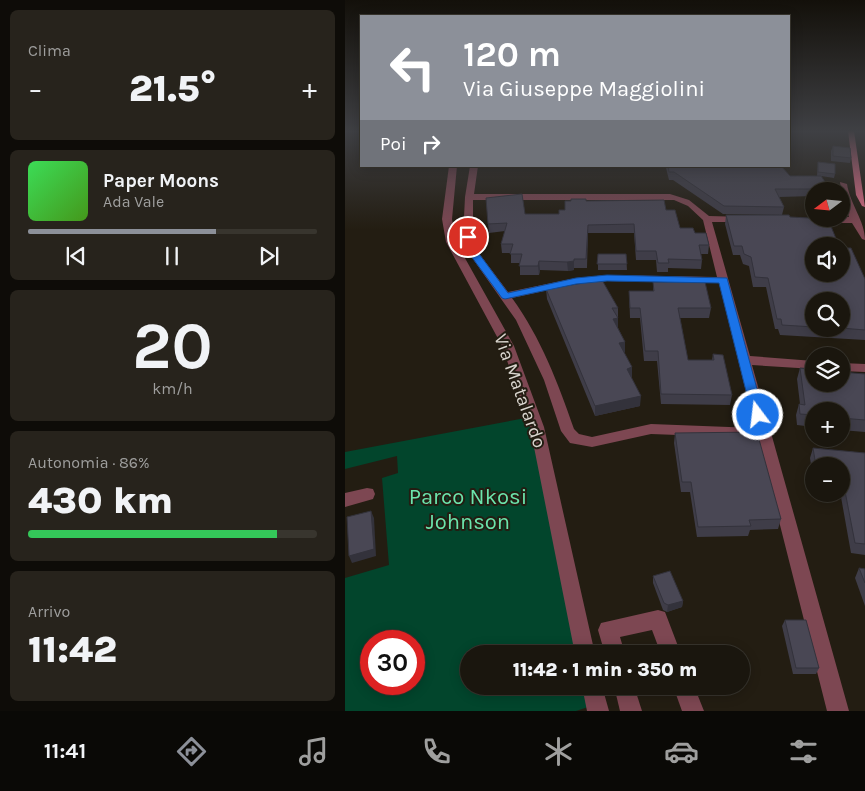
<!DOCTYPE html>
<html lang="it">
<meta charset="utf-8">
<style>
body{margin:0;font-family:Karla,sans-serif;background:#27231c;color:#f1f3f6;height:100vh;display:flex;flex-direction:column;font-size:19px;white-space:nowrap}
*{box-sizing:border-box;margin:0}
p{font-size:16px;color:#9f9f9e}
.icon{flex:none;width:28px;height:28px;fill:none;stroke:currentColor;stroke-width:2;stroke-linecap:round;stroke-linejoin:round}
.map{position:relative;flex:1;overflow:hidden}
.sheet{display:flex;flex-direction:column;gap:10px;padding:10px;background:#0e0c08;width:345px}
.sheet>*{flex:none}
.top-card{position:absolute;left:15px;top:15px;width:430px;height:152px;border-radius:0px;box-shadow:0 2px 12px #0003,0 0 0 1px #38352e;background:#8c9099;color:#fff;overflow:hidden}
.needle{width:32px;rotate:254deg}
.controls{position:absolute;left:460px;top:182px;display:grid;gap:10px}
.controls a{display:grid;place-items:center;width:45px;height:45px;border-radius:50%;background:#1a160e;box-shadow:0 2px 12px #0003,0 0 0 1px #38352e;font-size:25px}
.speed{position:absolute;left:15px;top:630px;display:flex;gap:10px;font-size:25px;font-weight:700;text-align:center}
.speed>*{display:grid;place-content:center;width:65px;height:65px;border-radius:50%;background:#1a160e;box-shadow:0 2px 12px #0003,0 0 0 1px #38352e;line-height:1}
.speed .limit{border:8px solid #d22;background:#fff;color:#111}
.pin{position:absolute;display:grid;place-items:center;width:42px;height:42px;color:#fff;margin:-21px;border:2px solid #fff;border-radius:50%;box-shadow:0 1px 5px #0007}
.me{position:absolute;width:55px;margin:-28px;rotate:345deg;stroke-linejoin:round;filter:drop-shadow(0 0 4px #0008)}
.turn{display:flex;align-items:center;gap:18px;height:105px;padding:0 20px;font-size:22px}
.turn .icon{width:65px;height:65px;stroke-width:2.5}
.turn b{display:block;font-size:35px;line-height:42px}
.then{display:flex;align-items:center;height:48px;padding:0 20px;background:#0003;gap:10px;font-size:19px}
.big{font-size:38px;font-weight:800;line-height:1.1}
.sheet .widget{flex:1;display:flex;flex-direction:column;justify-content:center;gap:8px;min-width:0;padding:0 18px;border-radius:8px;background:#27231c}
.sheet .dial{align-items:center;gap:0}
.dial b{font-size:65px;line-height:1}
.song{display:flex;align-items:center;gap:15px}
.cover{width:60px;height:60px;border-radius:8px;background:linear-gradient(135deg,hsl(130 70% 55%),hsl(100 70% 35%))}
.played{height:5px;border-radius:2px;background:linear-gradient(90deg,#8c9099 65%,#38352e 65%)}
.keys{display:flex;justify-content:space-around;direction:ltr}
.heat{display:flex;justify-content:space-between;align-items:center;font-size:28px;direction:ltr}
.charge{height:8px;border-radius:4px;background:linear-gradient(90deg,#34c759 86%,#38352e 0)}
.trip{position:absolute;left:115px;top:645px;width:290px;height:50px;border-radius:25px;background:#1a160e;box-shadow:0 2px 12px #0003,0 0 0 1px #38352e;font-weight:800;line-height:50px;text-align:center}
.tabs{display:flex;height:80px;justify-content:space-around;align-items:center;background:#0a0906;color:#9f9f9e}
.tabs .icon{width:35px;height:35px}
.tabs .active{color:#8c9099}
.tabs b{font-size:22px;color:#f1f3f6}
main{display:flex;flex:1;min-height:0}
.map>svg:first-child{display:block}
.green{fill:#02452c;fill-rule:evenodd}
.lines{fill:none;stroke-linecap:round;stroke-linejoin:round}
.minor{fill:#7d4752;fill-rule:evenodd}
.major{fill:#dc6d86;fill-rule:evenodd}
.wall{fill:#3f3d48;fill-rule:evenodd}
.shaded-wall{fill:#33323b}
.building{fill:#494754;stroke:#33323b}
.route{fill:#1a73e8;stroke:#114b97}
.labels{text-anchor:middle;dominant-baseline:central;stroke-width:4;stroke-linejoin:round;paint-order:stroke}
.street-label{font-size:19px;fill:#dad6cf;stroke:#231d12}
.near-park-label{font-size:22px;fill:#6ce4ac;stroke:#231d12}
</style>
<main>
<section class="sheet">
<div class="widget"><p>Clima</p>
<div class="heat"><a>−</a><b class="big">21.5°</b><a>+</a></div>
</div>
<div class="widget">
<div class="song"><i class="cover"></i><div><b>Paper Moons</b><p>Ada Vale</p></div></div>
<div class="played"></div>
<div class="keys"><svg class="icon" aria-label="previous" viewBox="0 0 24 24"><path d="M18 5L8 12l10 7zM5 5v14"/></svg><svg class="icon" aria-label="pause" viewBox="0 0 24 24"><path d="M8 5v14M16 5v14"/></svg><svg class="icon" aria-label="next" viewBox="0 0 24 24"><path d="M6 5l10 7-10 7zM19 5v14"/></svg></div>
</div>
<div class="widget dial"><b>20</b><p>km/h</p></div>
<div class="widget"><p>Autonomia · 86%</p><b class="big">430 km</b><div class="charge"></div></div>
<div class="widget"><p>Arrivo</p><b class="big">11:42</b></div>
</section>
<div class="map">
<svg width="520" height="711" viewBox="0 0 520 711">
<rect width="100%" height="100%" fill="#231d12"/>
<!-- green -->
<path class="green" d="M175,419H185L232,654H124V686H239L243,707L231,711H0V578L44,565L37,478L53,473L52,456L0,469V452ZM26,641H69V684H26Z"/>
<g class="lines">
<!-- minor -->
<g class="minor">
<path d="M104,166H112L107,219L111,242L169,346L199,427L250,654H230L185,427L157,346L101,242L97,219Z"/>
<path d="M125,166H133L129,194H325L344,200L364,216L400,217L402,219L397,222H367L405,356L469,361V369L407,365L504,711H482L413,438L306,434L247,447L225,443L216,431L199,380L171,320L123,252L118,237L120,197ZM128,200H329L343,206L358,220L372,277L262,275L231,278L163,292L133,252L128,237ZM262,281L374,283L410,428L306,424L247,437L234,434L229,429C213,383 196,338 167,298L231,284Z"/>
<path d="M495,182L502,184C505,204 520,221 520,240L517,239L507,223H467L462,220L467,217H504L497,198Z"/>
<path d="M496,363L520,364V372L496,371Z"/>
<path d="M22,488L28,489L30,494L28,499L0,507V493Z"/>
<path d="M313,610L320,612L336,654H316L307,630L275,637L280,654H260L253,630L256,623Z"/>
<path d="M237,686H257L264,711H242Z"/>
<path d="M269,686H289L297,711H275Z"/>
<path d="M328,686H349L359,711H337Z"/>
</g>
<!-- major -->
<path class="major" d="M503,131H509L520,207L517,206L511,195Z"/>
</g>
<!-- wall -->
<g class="wall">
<path d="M480,131H493V132H481Z"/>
<path d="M488,146L506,158L505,163L486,161V151Z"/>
<path d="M473,162L490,174L489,178L476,176L486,191H469V198L468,196L434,197L439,207L437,215L378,214L328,180H324L321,168V166H436L445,176H472Z"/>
<path d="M241,201L321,210L335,228L350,233L364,245L363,254H356L357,260L356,269L323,268V272H312L311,260H291L289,233H243L242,268H229V270L223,271L195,270L194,275H175V263H166V253H157L156,244L160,231L144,233L143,224L180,214H214L220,210Z"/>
<path d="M381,215L445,217L494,246L520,279V340L435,335L433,329H430L421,287H408L404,266L398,264L395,255H388L380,224ZM469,301H496V329H469Z"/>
<path d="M253,254H281L282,270H253Z"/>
<path d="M308,282L366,308L364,318H335L343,360H367L368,354L387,395L385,405L316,404L312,361H299L295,318H285L284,291H308Z"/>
<path d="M201,289L273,308V328L280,342V352H279L295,406L250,416L202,299Z"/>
<path d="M455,368L520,374V432L496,430V411H469V427L452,425L451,415L454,404H455L452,379Z"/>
<path d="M330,433L436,519L433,529L405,530L403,536L352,537L345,492H336L329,443Z"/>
<path d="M468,448L520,453V555L506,553L496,497L470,494H496V466H469V485L465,458Z"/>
<path d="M514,568L520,569V606L510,578Z"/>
<path d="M308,576L338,601L337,607L322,612L318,610L308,583Z"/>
<path d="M440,620L474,668L471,674H448L437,626Z"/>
</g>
<!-- shaded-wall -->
<g class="shaded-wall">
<path d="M194,261L195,270L194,275L193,266Z"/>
<path d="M229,261V270L223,271L222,262Z"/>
<path d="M273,318V328L268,319Z"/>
<path d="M280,342V352L274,353V343Z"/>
<path d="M287,367V377L282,379V369Z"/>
<path d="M296,396L295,406L250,416V406Z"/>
<path d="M26,511L29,518L31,556L7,563L4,556Z"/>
<path d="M338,601L337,607L322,612L323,605Z"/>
</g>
<!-- building -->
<g class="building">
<path d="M488,146L505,148L506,158L488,156Z"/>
<path d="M473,162L490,164V174L473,172Z"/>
<path d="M323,166H436L445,176H476L486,191H471L470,189H430L439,207L379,206L329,172H324Z"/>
<path d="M177,194L180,214H214V210H220V201H226V199H241V201L319,200L321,210H330L335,228H348L350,233H361L364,245H354L357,260L323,259L324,263H313L311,251H291L289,224L243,225L241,259H229V261L222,262L194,261L193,266H174L177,254H165L168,244H156L162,223L143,224L141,198Z"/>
<path d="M381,215H444L445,217L483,219L494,246H469V274H496V248H506L520,279V330L496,328V301H469V327L437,325L436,319H432L423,278L410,277L406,257L399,254L397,246H389Z"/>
<path d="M253,254H281L282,264H252Z"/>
<path d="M257,280L273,308H267L273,318L268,319L280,342L274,343L287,367L282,369L296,396L250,406L201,289Z"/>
<path d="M308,282H360L366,308H333L343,360H369L368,354L378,355L387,395L316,394L313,351H300L295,308H285L284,291H309Z"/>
<path d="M455,368L469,369V384H496V372L520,374V420L496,418V411H469V415L455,414L454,404L460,405Z"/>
<path d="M412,432L436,519L404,520L406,526L353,527L346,482H337L330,433Z"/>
<path d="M468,448L520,453V544L510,543L499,486H496V466H471Z"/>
<path d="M26,511L29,549L4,556L2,517Z"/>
<path d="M514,568L520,569V583Z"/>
<path d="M325,571L338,601L323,605L319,603L308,576Z"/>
<path d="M440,620H461L474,668H451Z"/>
</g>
<!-- sky -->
<linearGradient id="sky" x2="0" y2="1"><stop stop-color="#13100a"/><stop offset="0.57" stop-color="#3f4044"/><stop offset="1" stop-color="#3f4044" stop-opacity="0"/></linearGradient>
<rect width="520" height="230" fill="url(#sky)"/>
<!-- route -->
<path class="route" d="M123,234L128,237L132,251L163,293L231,278L262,275L382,278L419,415L418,418H408L407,415L374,283L262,281L231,284L160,299L157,298L123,252L119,237Z"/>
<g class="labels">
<!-- street labels -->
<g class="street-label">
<text transform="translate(175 391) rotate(70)">Via Matalardo</text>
</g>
<!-- near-park labels -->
<g class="near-park-label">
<text x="123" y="497">Parco Nkosi<tspan x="123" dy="25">Johnson</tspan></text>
</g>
</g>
</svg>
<div class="controls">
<a><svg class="needle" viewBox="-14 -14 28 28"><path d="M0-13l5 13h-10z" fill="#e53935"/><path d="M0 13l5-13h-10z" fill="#9f9f9e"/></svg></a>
<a><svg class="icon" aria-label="sound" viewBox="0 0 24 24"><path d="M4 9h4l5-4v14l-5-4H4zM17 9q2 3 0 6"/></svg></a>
<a><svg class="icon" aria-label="search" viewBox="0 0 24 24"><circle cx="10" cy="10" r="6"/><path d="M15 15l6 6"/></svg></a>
<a><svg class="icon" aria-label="layers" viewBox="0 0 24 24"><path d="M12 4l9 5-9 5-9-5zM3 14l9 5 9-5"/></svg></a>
<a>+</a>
<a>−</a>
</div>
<div class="speed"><div class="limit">30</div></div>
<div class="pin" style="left:123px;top:237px;background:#d93025"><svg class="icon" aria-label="arrive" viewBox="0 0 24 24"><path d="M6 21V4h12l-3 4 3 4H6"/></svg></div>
<svg class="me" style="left:413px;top:415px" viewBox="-20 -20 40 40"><circle r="17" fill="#1a73e8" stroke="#fff" stroke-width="3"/><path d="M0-11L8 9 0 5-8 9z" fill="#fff"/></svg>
<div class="trip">11:42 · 1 min · 350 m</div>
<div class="top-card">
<div class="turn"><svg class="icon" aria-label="left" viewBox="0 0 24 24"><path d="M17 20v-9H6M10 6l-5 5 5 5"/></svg><div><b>120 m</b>Via Giuseppe Maggiolini</div></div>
<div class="then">Poi<svg class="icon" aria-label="right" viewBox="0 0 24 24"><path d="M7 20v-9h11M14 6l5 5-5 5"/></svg></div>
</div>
</div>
</main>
<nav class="tabs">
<b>11:41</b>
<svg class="icon active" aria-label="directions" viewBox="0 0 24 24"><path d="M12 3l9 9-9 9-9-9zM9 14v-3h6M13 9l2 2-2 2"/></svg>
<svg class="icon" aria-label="music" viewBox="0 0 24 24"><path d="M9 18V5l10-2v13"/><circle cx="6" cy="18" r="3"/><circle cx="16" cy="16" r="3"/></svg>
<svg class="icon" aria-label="phone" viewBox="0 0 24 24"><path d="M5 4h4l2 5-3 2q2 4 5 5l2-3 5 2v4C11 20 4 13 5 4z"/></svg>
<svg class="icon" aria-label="climate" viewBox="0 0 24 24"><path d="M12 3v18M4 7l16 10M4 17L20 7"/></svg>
<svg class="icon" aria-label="car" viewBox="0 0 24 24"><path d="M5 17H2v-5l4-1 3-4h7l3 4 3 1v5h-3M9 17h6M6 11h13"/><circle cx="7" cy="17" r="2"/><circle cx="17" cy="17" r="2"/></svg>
<svg class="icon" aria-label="filters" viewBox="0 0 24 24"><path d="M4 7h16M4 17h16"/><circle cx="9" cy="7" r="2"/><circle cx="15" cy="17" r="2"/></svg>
</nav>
